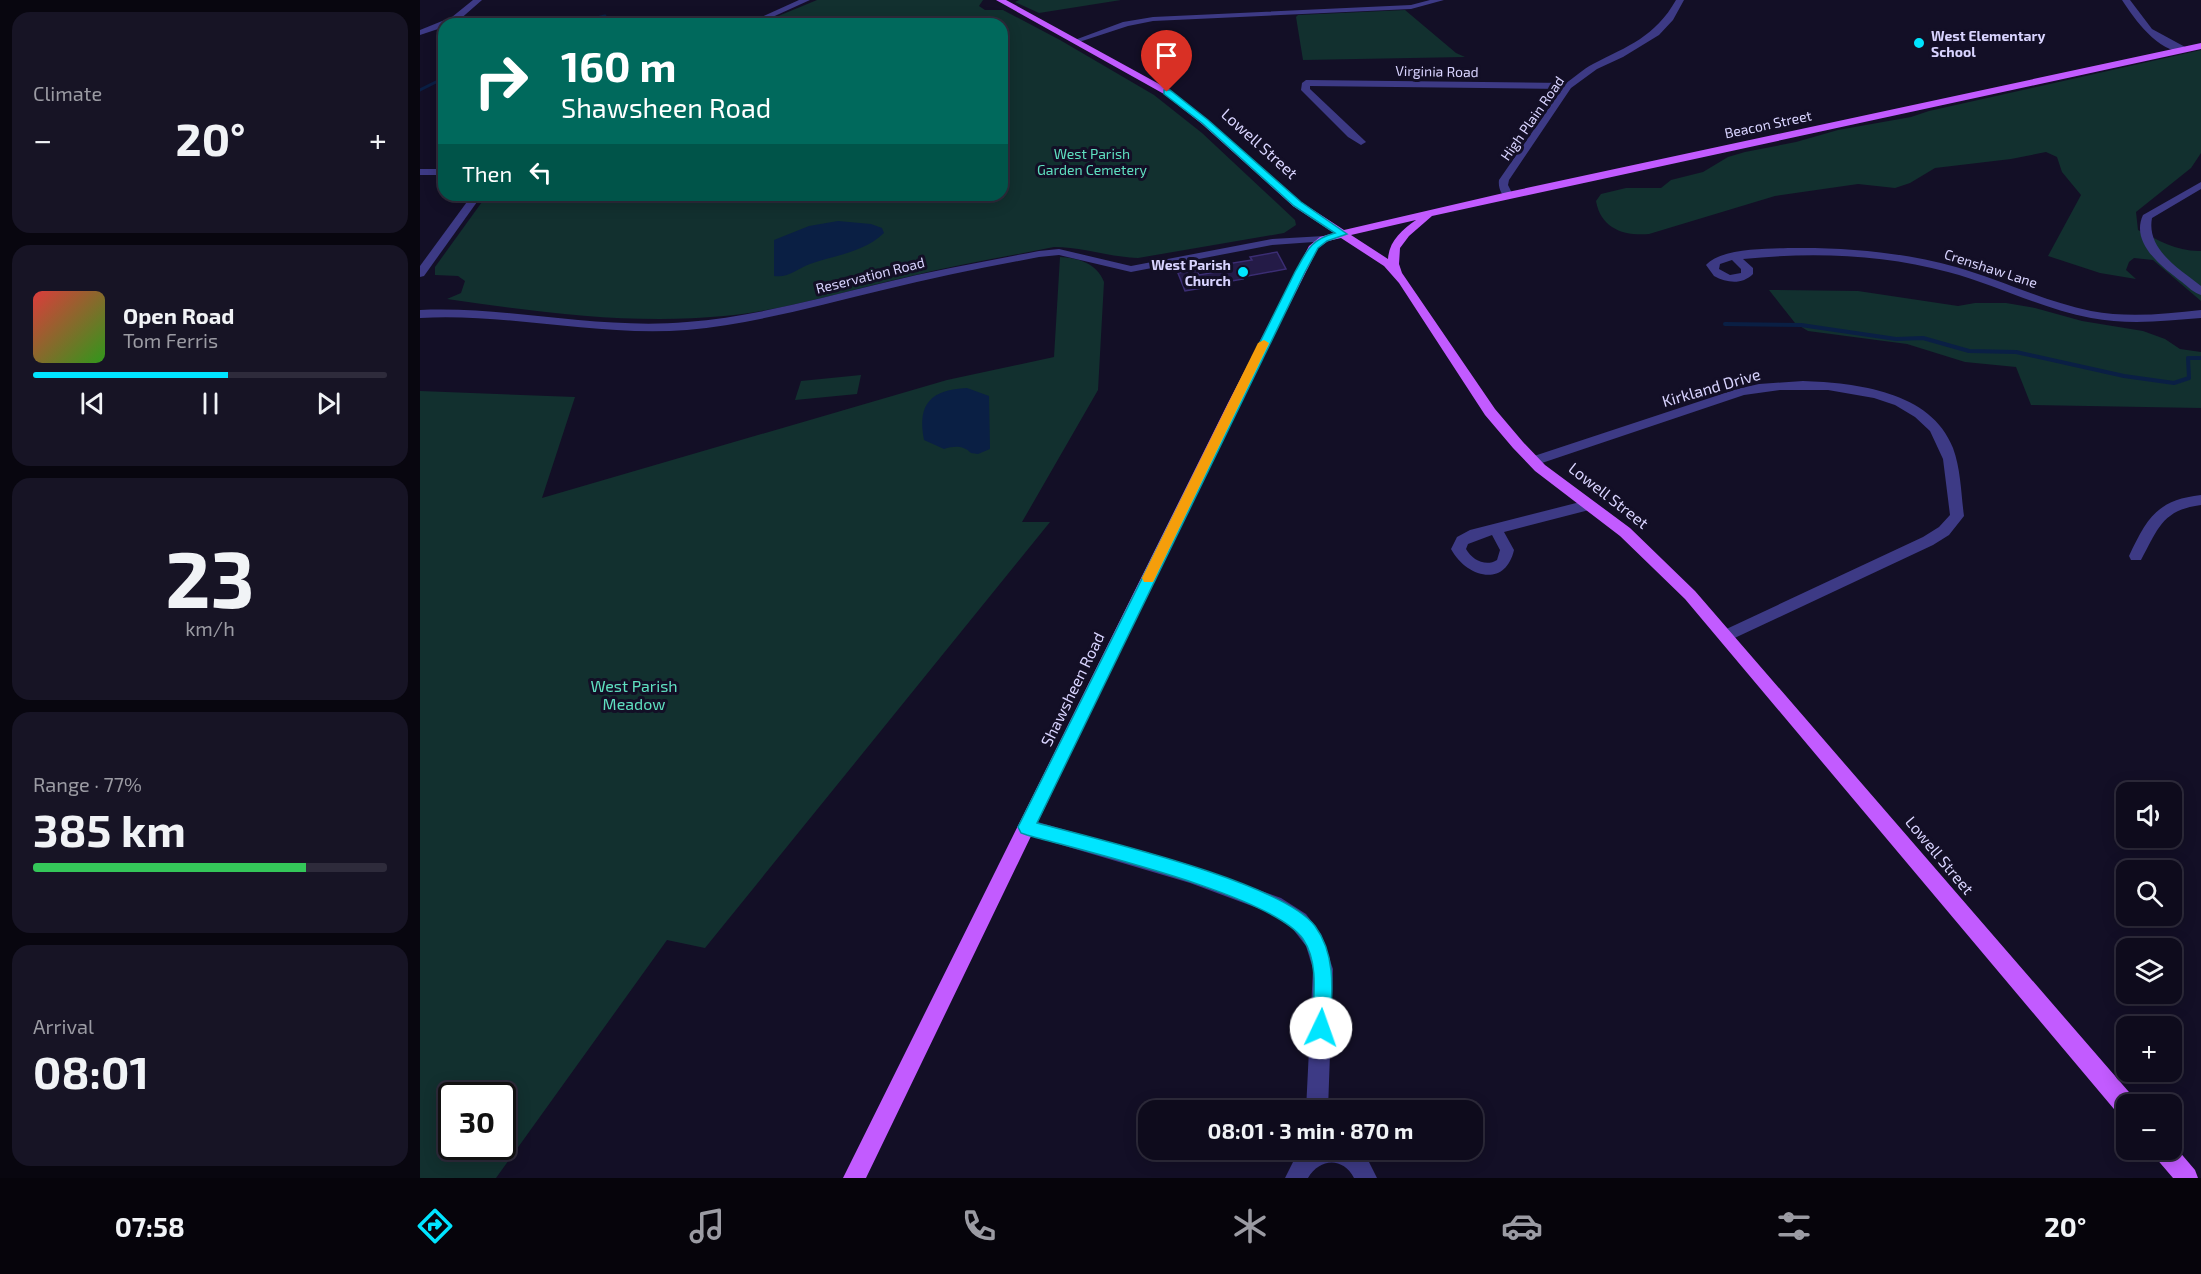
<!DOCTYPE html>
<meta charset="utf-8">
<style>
body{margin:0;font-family:"Exo 2",sans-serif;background:#171425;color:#f1f3f6;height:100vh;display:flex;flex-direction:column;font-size:22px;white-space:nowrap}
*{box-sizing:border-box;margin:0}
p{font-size:20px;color:#9b9ba3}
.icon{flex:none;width:33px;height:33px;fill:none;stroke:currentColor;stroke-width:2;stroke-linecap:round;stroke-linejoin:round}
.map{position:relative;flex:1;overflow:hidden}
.side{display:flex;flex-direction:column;gap:12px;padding:12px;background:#08060f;width:420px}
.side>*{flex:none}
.top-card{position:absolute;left:18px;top:18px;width:570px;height:183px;border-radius:18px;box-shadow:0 3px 15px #0003,0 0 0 2px #2e2b3b;background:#00695c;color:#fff;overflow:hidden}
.tools{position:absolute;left:1696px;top:782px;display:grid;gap:12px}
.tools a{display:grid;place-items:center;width:66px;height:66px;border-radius:12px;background:#0e0b1c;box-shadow:0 3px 15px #0003,0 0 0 2px #2e2b3b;font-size:30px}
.speed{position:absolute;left:18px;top:1082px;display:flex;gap:12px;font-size:30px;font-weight:700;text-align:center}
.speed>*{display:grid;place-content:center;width:78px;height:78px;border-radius:50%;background:#0e0b1c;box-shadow:0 3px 15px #0003,0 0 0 2px #2e2b3b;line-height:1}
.speed .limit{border:3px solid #111;border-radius:9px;background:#fff;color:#111}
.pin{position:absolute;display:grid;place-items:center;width:51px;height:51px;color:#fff;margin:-62px -26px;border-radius:50% 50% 50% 0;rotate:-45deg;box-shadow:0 0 6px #0007}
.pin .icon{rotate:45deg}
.me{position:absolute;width:66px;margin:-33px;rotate:3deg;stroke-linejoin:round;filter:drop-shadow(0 0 4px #0008)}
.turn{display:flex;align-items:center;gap:21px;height:126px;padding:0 24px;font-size:27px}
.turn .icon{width:78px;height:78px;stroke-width:2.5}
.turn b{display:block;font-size:42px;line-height:51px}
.then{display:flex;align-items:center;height:57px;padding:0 24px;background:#0003;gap:12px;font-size:22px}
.big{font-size:45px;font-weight:700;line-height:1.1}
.side .card{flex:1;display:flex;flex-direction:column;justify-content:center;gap:9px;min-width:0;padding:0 21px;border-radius:18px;background:#171425}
.side .dial{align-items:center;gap:0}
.dial b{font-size:78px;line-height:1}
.song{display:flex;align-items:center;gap:18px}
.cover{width:72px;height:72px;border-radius:9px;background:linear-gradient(135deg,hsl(0 70% 55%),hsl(110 70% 35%))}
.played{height:6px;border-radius:3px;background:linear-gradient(90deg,#00e5ff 55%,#2e2b3b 55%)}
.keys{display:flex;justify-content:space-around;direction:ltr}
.heat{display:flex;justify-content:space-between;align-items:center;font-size:33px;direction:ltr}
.charge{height:9px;border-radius:4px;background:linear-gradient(90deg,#34c759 77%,#2e2b3b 0)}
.trip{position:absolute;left:718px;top:1100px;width:345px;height:60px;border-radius:18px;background:#0e0b1c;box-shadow:0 3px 15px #0003,0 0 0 2px #2e2b3b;font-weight:700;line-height:60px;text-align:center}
.tab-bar{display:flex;height:96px;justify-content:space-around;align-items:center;background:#06040b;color:#9b9ba3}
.tab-bar .icon{width:42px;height:42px}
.tab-bar .on{color:#00e5ff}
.tab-bar b{font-size:27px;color:#f1f3f6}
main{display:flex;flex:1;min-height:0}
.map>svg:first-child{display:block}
.green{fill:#12302f;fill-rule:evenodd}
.water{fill:#0a1f44}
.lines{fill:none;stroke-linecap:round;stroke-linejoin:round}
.stream-far1{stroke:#0a1f44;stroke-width:3}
.stream{stroke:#0a1f44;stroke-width:4}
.building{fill:#241b47;stroke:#3b2d73;stroke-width:1.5}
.minor{fill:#3d3a85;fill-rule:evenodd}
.major{fill:#c25bff;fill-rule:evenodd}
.route{fill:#00e5ff;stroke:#0095a6;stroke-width:1.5}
.slow{fill:#f59e0b}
.poi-dot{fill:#00e5ff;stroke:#130f26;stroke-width:2}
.labels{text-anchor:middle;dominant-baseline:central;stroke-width:6;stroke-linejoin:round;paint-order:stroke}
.far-poi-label{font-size:14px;font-weight:bold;fill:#d9d4ff;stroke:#130f26;text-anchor:start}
.far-street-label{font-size:14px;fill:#d9d4ff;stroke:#130f26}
.far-park-label{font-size:14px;fill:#5fe0c0;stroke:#130f26}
.street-label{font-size:16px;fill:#d9d4ff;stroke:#130f26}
.park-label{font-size:16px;fill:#5fe0c0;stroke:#130f26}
</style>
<main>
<section class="side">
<div class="card"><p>Climate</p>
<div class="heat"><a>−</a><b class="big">20°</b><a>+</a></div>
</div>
<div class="card">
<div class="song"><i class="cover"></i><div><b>Open Road</b><p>Tom Ferris</p></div></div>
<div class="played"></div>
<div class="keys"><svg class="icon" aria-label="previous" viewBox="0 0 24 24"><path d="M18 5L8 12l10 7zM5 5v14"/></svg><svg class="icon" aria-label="pause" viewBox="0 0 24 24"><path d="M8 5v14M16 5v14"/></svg><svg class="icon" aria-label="next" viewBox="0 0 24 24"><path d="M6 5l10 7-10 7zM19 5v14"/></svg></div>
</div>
<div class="card dial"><b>23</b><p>km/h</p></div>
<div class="card"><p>Range · 77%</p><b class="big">385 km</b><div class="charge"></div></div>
<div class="card"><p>Arrival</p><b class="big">08:01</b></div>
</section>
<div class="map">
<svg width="1781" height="1178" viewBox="0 0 1781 1178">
<rect width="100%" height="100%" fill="#130f26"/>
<!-- green -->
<g class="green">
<path d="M397,0H563L559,6L565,10H583L640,40L734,95L782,133L875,220L876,225L864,233L718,258C689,257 663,247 634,247C585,257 535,265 487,277C426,291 366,310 304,316C212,325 118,312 27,299L41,293L45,281L38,276L15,275V267L67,195H582V24H339Z"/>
<path d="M599,0H701L619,13L595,2Z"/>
<path d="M985,10L1036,53L1045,57L883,60L876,17L878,15Z"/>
<path d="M1781,50V153L1771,168L1716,212L1718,230C1738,240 1758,252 1781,251V301L1733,260L1714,258L1709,262L1706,270L1716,279L1680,273L1628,256L1661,195L1642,172L1637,157L1626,152L1591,159L1515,168L1490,183L1475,188L1438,184L1355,196L1229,234C1204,236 1181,229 1176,201L1181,194L1206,188H1241L1251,180L1283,172L1308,157L1325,152L1376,142L1418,130L1491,117L1509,111Z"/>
<path d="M640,257C658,258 677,263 684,282L678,390L602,522H630L285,948L247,940L76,1178H0V391L155,397L122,498L527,380L634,357ZM32,1095H82V1146H32Z"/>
<path d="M1349,290L1438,291L1538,306L1555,303H1586L1615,308L1662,321L1723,331L1745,339L1760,349L1781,352V408L1611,405L1596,367L1545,362L1487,344L1388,331L1375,323Z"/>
<path d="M441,375L437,394L375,400L381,381Z"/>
</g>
<!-- water -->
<g class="water">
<path d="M418,221L451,224L462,228L464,233C443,253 415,255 390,264C377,269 369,278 354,276V240L389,226Z"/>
<path d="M547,388L569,396L570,449L558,454L551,453C543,445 534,446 524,449L504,440C497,403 511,390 547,388Z"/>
</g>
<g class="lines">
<!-- stream-far1 -->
<g class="stream-far1">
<path d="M150,24L185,16"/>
<path d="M0,90L24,78"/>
</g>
<!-- stream -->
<path class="stream" d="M1305,324L1381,325L1476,339L1503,338L1549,351L1596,352L1704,376L1754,383L1769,378L1768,358H1781"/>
</g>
<!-- building -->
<path class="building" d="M857,252L866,269L822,277L823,279L806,282L807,284L765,291L758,273L777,270L779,275L802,271L800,265L832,260L830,257Z"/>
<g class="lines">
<!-- minor -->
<g class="minor">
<path d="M53,0H62L38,21L24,24V27L0,35V30L32,17Z"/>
<path d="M379,0H390L337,24H326Z"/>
<path d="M1010,0H1024L991,9L733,21L708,26L656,43L652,41L703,22L733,17L991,5Z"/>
<path d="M1256,0H1264L1253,20L1239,35L1203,57L1177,69L1151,88L1089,180L1088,185L1093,195L1088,198C1081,196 1078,187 1079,180L1142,89L890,86V89L944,140L946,142L941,145L928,137L881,90L882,83L886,80L1146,83C1155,77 1163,69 1173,64C1208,46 1235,37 1256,0Z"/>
<path d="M1702,0H1710L1732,29L1767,48V52C1739,54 1715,20 1702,0Z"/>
<rect x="0" y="169" width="24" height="6"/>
<path d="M1781,182V189L1732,218C1726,250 1760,269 1781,286V295C1774,293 1768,287 1762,282C1742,267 1710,243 1723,215Z"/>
<path d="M52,195H62L4,276L0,277V266Z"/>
<path d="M904,236L908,237V241L852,245L711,272L639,255L619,257C567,267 515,277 463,290C399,305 334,324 267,330C178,337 90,313 0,318V310C90,306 178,330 267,322C334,317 399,298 463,283C515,270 567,261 619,251L639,249L711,266L852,239Z"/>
<path d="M1368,248C1424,247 1483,252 1536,267C1582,280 1625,302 1671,311C1708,318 1745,314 1781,310V318C1745,321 1708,325 1671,318C1622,309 1577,285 1528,272C1462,254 1391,252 1323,259L1333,268V274C1322,285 1307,283 1294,276L1286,265C1301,248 1347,249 1368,248ZM1312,260L1321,269V273L1310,275L1299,269L1300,264Z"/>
<path d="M1383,381C1436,383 1511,391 1533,448C1541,470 1541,494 1544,516L1529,535L1513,545L1306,642L1300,640L1298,636L1300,632L1503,537L1519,527L1530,515L1523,459L1510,431L1495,417L1475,405L1454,398L1408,390H1360L1324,395L1113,466L1106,461L1108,458L1317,389L1339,384Z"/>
<path d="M1781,495V505C1742,510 1738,529 1721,560H1711L1709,556C1727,518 1737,500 1781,495Z"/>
<path d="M1168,500L1175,505L1173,509L1084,532L1094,550C1085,589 1046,577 1031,549L1037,537L1050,530ZM1072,535L1080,550L1077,560C1066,567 1052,560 1046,549L1048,544Z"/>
<path d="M607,819L770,865L861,898L886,914L901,934L913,969L908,1110H886L893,969L886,946L872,928L848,912L770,883L601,833L598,827L601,821Z"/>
<path d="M885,1149H938L947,1158L957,1178H934C923,1157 900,1158 888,1178H865L875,1158Z"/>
</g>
<!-- major -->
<g class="major">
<path d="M576,0H586L750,90L788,120L881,202L924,230L1088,192L1781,43V49L1012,216L989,236L980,248L979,264L982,273L1075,409L1103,442L1125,465L1210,528L1275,591L1715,1099L1716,1104H1707V1118L1699,1115L1265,599L1200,536L1115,471L1093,448L1065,415L979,283L964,266L921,238L908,241L898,248L820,403L446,1178H423L808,403L889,246L900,237L914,233L873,206L782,124L744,94ZM996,220C982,230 969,241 968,259L931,235Z"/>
<path d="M1752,1143L1775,1170L1778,1178H1753L1735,1157L1732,1149H1752Z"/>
</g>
</g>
<!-- route -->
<path class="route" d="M744,90H750L788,120L881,202L927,234L907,241L898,248L885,272L617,823C676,839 862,882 895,926C917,956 912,994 910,1028L908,1035L901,1038L895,1035L892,1028C893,1000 900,964 883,939C853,895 663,851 607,835L601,833L598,827L875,272C887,251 890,240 915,233L874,206L782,123L744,94Z"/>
<!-- slow -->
<path class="slow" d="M844,340L849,343L735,578L733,582H724L722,578L838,343Z"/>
<!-- markers -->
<g class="poi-dot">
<circle cx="1499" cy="43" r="6"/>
<circle cx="823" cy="272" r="6"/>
</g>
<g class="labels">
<!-- far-poi labels -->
<g class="far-poi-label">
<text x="1511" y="35">West Elementary<tspan x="1511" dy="16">School</tspan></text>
<text x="811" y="264" text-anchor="end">West Parish<tspan x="811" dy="16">Church</tspan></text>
</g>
<!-- far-street labels -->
<g class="far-street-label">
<text transform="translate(1017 71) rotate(1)">Virginia Road</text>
<text transform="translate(1112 118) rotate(-55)">High Plain Road</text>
<text transform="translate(1348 124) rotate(-12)">Beacon Street</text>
<text transform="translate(1571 268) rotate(18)">Crenshaw Lane</text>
<text transform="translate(450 275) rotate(-14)">Reservation Road</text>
</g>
<!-- far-park labels -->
<g class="far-park-label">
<text x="672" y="153">West Parish<tspan x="672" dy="16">Garden Cemetery</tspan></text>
</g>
<!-- street labels -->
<g class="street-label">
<text transform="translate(840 143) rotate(42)">Lowell Street</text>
<text transform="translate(1291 387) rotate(-16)">Kirkland Drive</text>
<text transform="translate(1189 495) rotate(38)">Lowell Street</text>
<text transform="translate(652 689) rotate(-64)">Shawsheen Road</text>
<text transform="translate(1520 855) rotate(50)">Lowell Street</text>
</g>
<!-- park labels -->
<g class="park-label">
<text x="214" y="685">West Parish<tspan x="214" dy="18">Meadow</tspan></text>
</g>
</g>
</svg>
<div class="tools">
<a><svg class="icon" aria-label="sound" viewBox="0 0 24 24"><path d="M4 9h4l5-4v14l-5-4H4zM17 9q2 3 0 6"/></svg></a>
<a><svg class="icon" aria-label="search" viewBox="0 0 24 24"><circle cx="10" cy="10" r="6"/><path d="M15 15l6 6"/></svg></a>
<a><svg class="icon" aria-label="layers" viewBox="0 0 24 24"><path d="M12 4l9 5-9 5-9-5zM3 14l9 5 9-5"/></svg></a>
<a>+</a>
<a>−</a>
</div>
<div class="speed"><div class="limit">30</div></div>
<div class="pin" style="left:747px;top:92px;background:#d93025"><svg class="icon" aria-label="arrive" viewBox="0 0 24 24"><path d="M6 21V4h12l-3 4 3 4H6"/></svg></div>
<svg class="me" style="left:901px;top:1028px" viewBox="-20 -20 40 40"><circle r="19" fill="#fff"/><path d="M0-13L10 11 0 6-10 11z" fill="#00e5ff"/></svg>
<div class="trip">08:01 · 3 min · 870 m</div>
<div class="top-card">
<div class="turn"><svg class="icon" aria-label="right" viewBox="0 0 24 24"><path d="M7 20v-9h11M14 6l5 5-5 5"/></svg><div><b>160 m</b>Shawsheen Road</div></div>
<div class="then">Then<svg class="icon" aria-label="left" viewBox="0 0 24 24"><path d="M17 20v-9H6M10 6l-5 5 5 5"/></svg></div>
</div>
</div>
</main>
<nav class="tab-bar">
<b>07:58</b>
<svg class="icon on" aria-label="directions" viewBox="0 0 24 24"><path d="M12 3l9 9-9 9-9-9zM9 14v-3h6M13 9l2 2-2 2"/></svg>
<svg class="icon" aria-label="music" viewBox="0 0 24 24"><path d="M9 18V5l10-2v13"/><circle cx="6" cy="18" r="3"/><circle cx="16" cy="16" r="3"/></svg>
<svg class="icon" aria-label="phone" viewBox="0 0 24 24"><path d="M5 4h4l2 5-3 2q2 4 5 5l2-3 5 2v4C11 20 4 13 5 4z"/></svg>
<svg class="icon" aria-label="climate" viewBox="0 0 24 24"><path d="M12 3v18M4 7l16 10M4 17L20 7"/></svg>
<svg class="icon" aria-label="car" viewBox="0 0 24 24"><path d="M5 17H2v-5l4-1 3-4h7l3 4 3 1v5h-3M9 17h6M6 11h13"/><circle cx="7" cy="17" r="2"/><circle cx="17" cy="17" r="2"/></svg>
<svg class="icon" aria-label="filters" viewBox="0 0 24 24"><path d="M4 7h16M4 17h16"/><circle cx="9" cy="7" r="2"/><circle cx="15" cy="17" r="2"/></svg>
<b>20°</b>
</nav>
